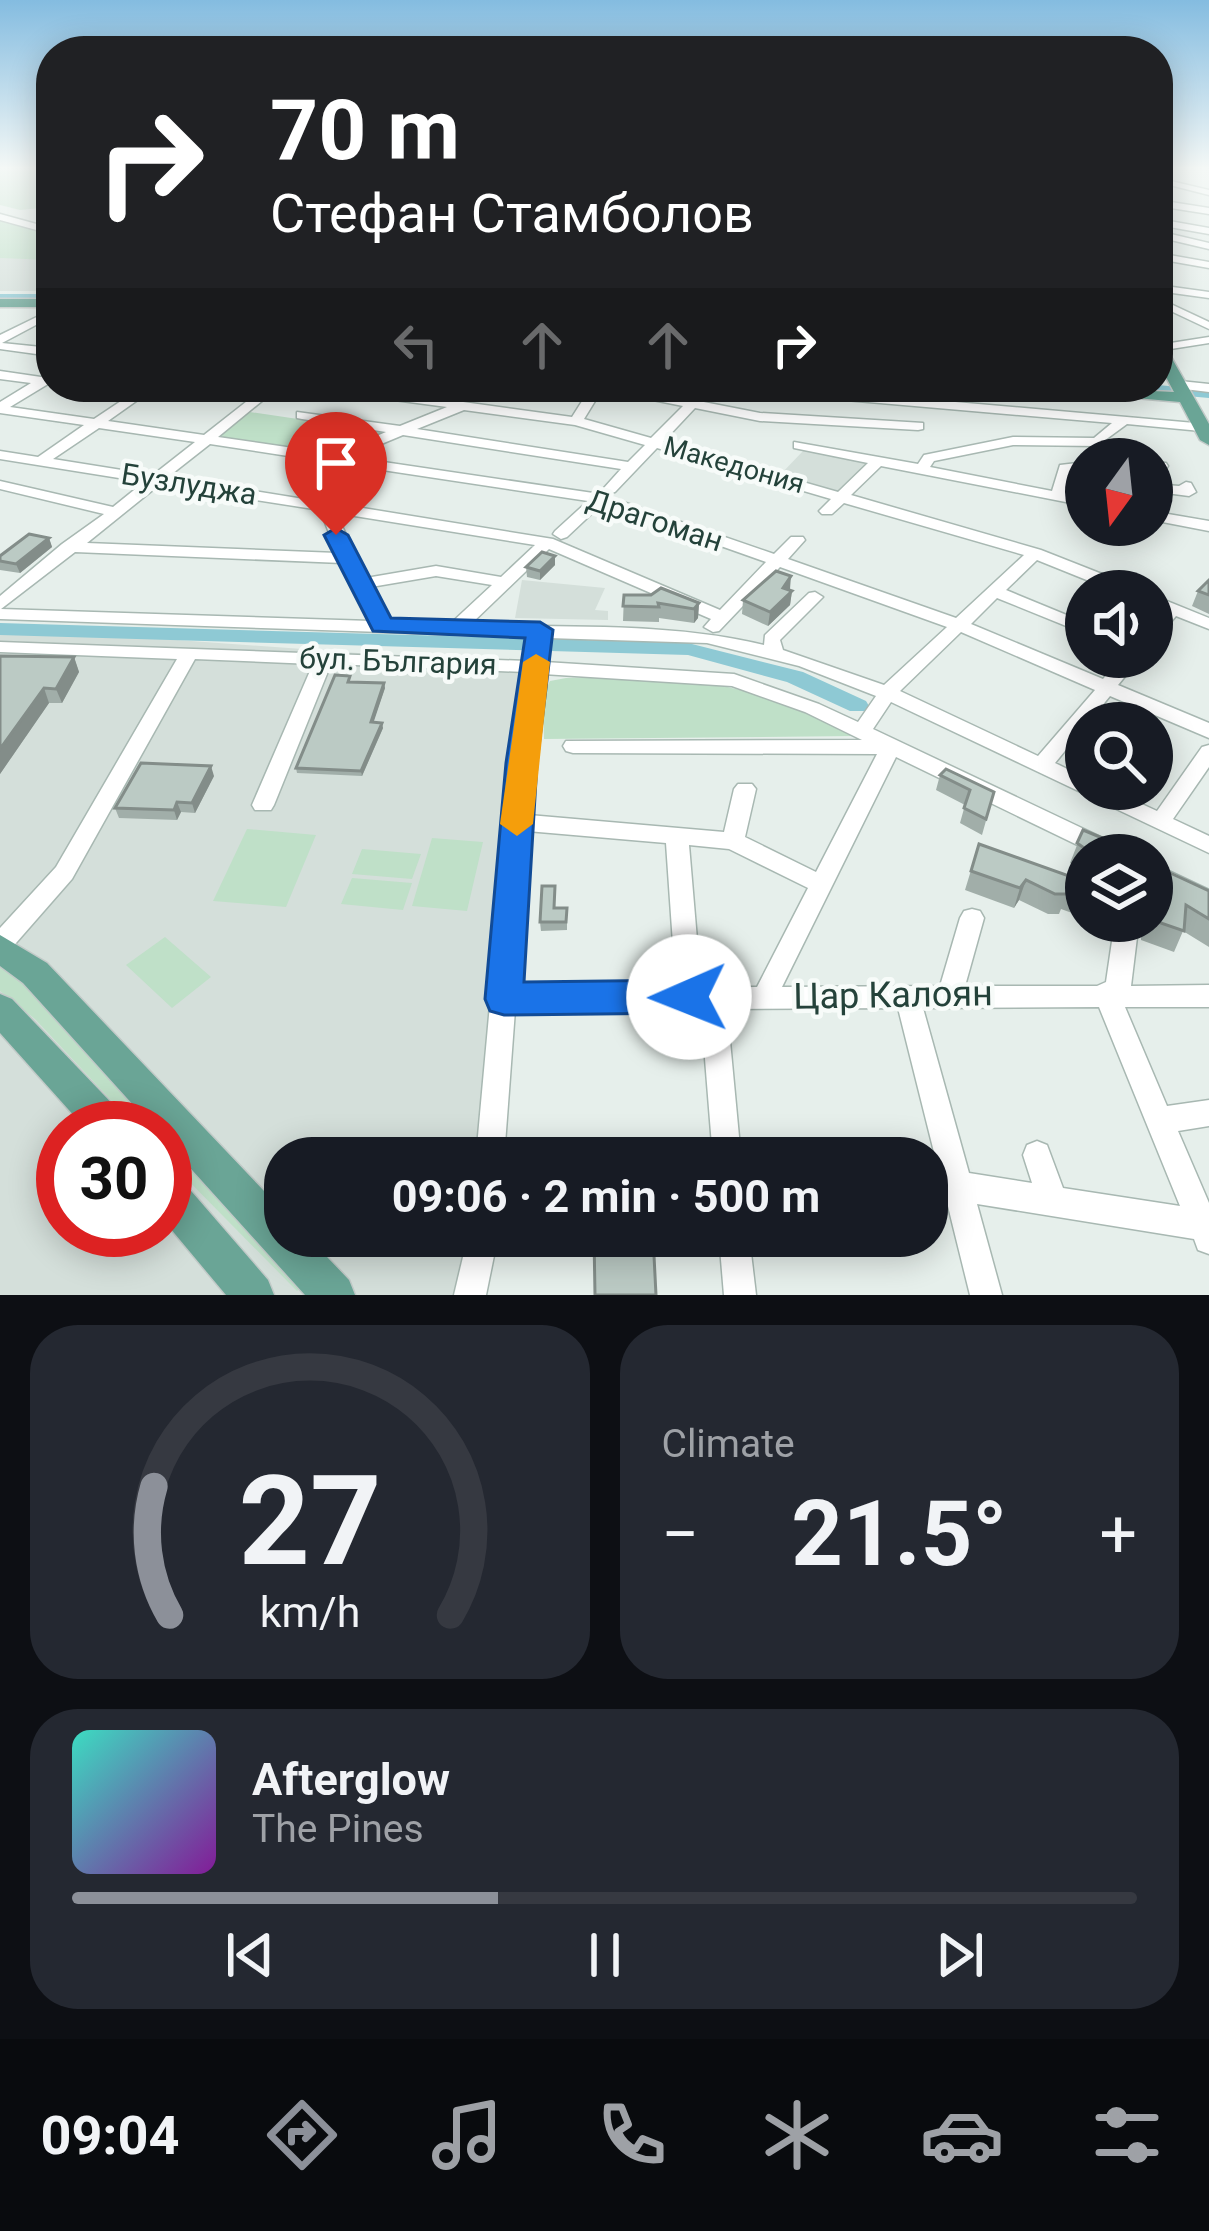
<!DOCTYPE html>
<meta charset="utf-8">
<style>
body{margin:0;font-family:Roboto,sans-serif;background:#242831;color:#f1f3f6;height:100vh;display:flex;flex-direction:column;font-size:45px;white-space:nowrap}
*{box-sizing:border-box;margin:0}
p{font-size:39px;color:#9ea1a6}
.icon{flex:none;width:66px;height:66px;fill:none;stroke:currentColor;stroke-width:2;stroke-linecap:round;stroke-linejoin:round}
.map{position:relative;height:1295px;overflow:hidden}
.side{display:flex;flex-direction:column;gap:30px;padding:30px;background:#0d0f14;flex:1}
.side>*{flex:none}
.guide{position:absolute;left:36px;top:36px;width:1137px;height:366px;border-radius:48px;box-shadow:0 6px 30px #0003;background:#202124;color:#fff;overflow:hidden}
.needle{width:78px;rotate:195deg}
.buttons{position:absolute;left:1065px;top:438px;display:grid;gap:24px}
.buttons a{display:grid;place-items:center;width:108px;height:108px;border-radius:50%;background:#171b24;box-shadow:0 6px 30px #0003;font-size:60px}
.speed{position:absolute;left:36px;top:1101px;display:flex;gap:24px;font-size:60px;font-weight:700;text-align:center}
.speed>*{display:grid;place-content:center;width:156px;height:156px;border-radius:50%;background:#171b24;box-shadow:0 6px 30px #0003;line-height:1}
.speed .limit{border:18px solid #d22;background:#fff;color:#111}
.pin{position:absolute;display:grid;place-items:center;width:102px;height:102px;color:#fff;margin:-123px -51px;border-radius:50% 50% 50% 0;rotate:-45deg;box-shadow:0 0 12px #0007}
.pin .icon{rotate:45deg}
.me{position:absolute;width:132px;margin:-66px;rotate:269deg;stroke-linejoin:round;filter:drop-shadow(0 0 9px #0008)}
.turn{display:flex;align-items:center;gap:42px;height:252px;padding:0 36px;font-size:54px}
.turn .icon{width:156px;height:156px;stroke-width:2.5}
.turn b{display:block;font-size:84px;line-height:102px}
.lanes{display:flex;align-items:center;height:114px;padding:0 36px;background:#0003;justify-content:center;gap:60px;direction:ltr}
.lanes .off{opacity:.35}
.big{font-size:90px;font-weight:700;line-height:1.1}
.side .widget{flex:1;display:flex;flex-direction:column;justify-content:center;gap:18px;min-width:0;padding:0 42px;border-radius:48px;background:#242831}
.side .dial{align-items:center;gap:0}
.dial svg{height:312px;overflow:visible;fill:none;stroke:#363941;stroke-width:7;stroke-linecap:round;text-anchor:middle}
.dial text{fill:#f1f3f6;stroke:none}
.song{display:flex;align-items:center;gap:36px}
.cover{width:144px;height:144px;border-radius:18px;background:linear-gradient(135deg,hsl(170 70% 55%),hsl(290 70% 35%))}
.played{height:12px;border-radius:6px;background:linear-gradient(90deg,#8c9099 40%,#363941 40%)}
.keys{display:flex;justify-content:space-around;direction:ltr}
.heat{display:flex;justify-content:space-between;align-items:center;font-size:66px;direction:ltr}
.side .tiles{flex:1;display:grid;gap:30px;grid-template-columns:1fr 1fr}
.widget:last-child{grid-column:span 2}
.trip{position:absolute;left:264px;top:1137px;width:684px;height:120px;border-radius:48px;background:#171b24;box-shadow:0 6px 30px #0003;font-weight:700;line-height:120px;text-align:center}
.dock{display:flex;height:192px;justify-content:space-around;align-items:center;background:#090b0e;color:#9ea1a6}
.dock .icon{width:84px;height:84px}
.dock .on{color:#8c9099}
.dock b{font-size:54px;color:#f1f3f6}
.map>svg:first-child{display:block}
.built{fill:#d4dfda;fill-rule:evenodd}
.green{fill:#bfe0c8}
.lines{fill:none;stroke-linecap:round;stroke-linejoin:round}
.river{fill:#8ec9d4;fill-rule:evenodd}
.minor-casing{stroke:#a8b8b2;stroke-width:3}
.major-casing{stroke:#c2cac8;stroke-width:3}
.minor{fill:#fff;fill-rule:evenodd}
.major{fill:#6aa596;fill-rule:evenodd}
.wall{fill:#a1aea9}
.shaded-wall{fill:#838d89}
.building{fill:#bbcac4;stroke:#838d89;stroke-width:3}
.route{fill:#1a73e8;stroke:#114b97;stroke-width:3}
.slow{fill:#f59e0b}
.labels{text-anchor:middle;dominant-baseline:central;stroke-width:9;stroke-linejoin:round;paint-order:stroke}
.far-street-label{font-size:27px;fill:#24423a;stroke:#f7fbf9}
.street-label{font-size:30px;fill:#24423a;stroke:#f7fbf9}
.near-street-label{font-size:36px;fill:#24423a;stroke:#f7fbf9}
</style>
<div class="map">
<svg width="1209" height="1295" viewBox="0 0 1209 1295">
<rect width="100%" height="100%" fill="#e6efeb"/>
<!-- built -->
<g class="built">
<path d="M0,257L51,259V291H0Z"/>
<path d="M804,450L869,463L839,492L780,475Z"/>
<path d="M522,580L605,588L595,610L608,611V620L515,618Z"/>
<path d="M0,627L536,666L490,1158H285V1236H483L470,1295H0ZM63,1128H165V1230H63Z"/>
</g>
<!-- green -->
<g class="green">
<path d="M0,168H51V207L20,210L0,205Z"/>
<path d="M0,217L51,231V260L0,258Z"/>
<path d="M250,412L386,432L332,454L218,437Z"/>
<path d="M566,678C684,672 750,682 856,736L544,739L543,694L550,681Z"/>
<path d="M247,829L316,835L286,907L213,901Z"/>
<path d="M432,838L483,842L467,911L412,906Z"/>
<path d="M362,849L421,854L412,879L352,874Z"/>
<path d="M352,878L412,883L403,910L341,904Z"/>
<path d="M165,937L211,977L172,1008L126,965Z"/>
<path d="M0,963C113,1058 208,1174 308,1282L297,1291L165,1157V1128H137L35,1019L0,991Z"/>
</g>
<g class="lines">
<!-- river -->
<g class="river">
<rect x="0" y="294" width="51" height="8"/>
<path d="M1158,385L1209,390V398L1131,391L1124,387Z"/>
<path d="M0,623L688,643L803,672L866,701L869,706L866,711H850L787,682L688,655L0,635Z"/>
</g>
<defs>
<g id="minor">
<path d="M1158,178L1209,190V195L1158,182Z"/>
<path d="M1158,200L1209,208V214L1158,206Z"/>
<path d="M0,214L51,228V234L0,220Z"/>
<path d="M1158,219L1209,228V234L1158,225Z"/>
<path d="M1158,231L1209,243V249L1158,237Z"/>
<path d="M1158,253L1209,262V268L1158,259Z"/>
<path d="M1158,285L1209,292V298L1158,291Z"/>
<path d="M1158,298L1209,322V329L1158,305Z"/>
<path d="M51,310V317L2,343L51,348V356L0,349V335Z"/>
<path d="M1209,337V343L1158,351V345Z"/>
<path d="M0,371L41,377L51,372L48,384L10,407L94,419L142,387H156L108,421L204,435L265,387H279L218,437L334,454L386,432L302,419L297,418V412L400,426L447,407L327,391L321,387H355L572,417L591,387H627L760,413L923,423V429L918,430L760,421L695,408L663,442L838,492L868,463L794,448V442L918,464L924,455L1013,437L1094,438L1112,423L741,391L735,387H784L1206,424V430L1201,431L1127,424L1097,446L1013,445L934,461L930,467L1052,491L1060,465L1086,462V470L1071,472L1066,494L1086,498V506L881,466L851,495L1041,550L1135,587L1137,591H1114L1037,560L1006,590L1086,623V634L997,598L971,624L1103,679L1122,657H1141L1118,685L1209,723V738L1110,696L1055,763L1086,778V789H1109L1157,811L1202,747L1209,745V767L1173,819L1209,836V853L891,702L873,729L1126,849L1129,855H1098L896,757L782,987L940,986L960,918L964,911L972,909L980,911L984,918L965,986H1097L1106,982L1115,921H1139L1131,986L1209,985V1007H1125L1167,1106L1209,1100V1126L1178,1131L1209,1203V1254L1198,1250L1194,1239L977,1204L1002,1295H970L946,1198L927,1195V1167L938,1168L898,1008L727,1009L741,1158H713L701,1009L515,1010L504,1158H476L512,763L525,672L331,664L274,805L271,810H255L252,805L313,664L195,659L72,879L9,951L0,954V928L56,867L177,659L0,652V642L527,661L530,637L0,619V596L62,544L104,514L0,489V481L113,507L144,482L0,459V451L38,457L84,425L0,413V402L31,383L0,379ZM603,388L608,391L683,406L651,438L584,419ZM464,410L575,425L645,445L628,462L417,429ZM99,428L195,442L153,475L53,459ZM403,435L621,469L603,489L610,493L615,492L657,448L831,499L819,511L822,514H832L844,503L1024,555L956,618L788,559L805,540L803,537H791L774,554L600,494L350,457ZM210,444L301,458L316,501L168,477ZM316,460L588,501L555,531L553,534L561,539L567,537L602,504L766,562L720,610L553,539L332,503ZM159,485L320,510L337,553L87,543ZM336,513L535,545L501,577L436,566L366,578ZM549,549L711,619L704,627L713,632L719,631L780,567L947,627L884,685L783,650L780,640L823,597L815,592L809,593L765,635L764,645C669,622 565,628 470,625ZM75,552L342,563L371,621L1,609ZM436,576L492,585L450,624L389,622L371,587ZM961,632L1095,690L1038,756L900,691ZM548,638L707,643L799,666L876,696L858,722L819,704L734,674L545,662ZM543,674L732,686L805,712L862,740L566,741L563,746L566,751L573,753L877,754L816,872L745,837L756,789L752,784H738L734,789L724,832L529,815ZM527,831L666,843L676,987L516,988ZM689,845L729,849L808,888L757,987H701ZM1099,1007L1180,1206L1063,1188L1047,1145L1037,1141L1027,1145L1023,1155L1032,1183L969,1173L923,1008Z"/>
<path d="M1180,381L1209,384V392L1176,388L1174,385Z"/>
<path d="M1152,462L1166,463L1168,466L1166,469L1152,470Z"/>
<path d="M1186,482L1191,483L1196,492L1189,496L1166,493L1168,514L1209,521V531L1152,520L1153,484L1179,486Z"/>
<path d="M1152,595L1209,618V629L1176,616L1158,637L1152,638V622L1162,611L1152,606Z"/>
<path d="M1152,863L1209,890V909L1152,882Z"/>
<path d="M468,1236H498L486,1295H454Z"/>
<path d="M719,1236H749L756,1295H724Z"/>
</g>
<g id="major">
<rect x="0" y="299" width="51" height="8"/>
<path d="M1158,343L1166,348L1209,424V445L1200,440L1180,402L1071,392L1063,387L1174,392L1158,362Z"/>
<path d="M0,935L47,963L285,1213V1236H307L349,1280L355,1295H305L165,1140V1128H154L23,983L0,966Z"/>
<path d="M0,994L12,999L123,1115L129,1128H85L0,1033Z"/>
<path d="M165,1171L179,1177L268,1280L274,1295H226L165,1222Z"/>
</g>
</defs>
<!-- minor casing -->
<use href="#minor" class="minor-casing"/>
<!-- major casing -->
<use href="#major" class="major-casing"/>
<!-- minor -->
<use href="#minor" class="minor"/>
<!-- major -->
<use href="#major" class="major"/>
</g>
<!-- wall -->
<g class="wall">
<path d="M49,538L52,547L20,573L0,570V556Z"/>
<path d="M555,565L540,580L527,577L526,567Z"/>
<path d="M1209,580V614L1192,606L1198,591Z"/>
<path d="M789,590L792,591L790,605L768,626L742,614L743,600Z"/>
<path d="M624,595L699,603L698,618L694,623L659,618V622L623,621Z"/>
<path d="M0,656L74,657L79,672L62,703H49L0,774Z"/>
<path d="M350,682L385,688L373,722L383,728L362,776L297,773L296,768Z"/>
<path d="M940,775L994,792L982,835L960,823L965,805L936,790Z"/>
<path d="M214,776L195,813L181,812L177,820L119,818L115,808Z"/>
<path d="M1083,830L1128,855H1086V874L1070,863Z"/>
<path d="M979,844L1086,882V918L1061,909L1059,914H1048L1019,900L1014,908L965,890Z"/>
<path d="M1209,891V947L1183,931L1174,952L1141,940V921H1152V894Z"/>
<path d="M555,908H567V930L541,931L540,922Z"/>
</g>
<!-- shaded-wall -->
<g class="shaded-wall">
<path d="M49,538L52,547L20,573L16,564Z"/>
<path d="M555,556V565L540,580V571Z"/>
<path d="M791,576L790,589L782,600L792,591L790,605L768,626L770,612Z"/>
<path d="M699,603L698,618L694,623V609Z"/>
<path d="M74,657L79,672L62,703L56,689Z"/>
<path d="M384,683L385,688L372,727L371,722Z"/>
<path d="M44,688L49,703L0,774V749Z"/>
<path d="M382,723L383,728L362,776L361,771Z"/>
<path d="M211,766L214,776L195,813L192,803Z"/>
<path d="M177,802L181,812L177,820L174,810Z"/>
<path d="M1026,880L1019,900L1014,908L1020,888Z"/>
</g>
<!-- building -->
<g class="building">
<path d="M29,534L49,538L16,564L0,561V556Z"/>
<path d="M542,552L555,556L540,571L526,567Z"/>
<path d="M776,571L791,576L783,588L792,591L770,612L743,600Z"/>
<path d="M1209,580V595L1198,591Z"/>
<path d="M661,588L699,603L694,609L658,603L659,607L623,606L624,595H651Z"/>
<path d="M0,656L74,657L56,689L44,688L0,749Z"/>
<path d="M335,675L350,676L348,682L384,683L371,722L382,723L361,771L296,768Z"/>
<path d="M141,763L211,766L192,803L177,802L174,810L115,808Z"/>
<path d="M946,769L994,792L986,819L964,808L970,790L940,775Z"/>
<path d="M1083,830L1129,849L1128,855H1094L1077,843Z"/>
<path d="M979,844L1086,882V895L1068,889L1067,894H1055L1026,880L1020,888L971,871Z"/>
<path d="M1166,871L1209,891V919L1186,905L1184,931L1152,920V894Z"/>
<path d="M542,886H555L554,908H567L566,922H540Z"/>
<path d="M594,1236H653L656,1295H595Z"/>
</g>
<!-- sky -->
<linearGradient id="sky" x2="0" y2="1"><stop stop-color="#84bce0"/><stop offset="0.48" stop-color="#f4f8f6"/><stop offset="1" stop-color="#f4f8f6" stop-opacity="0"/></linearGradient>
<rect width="1209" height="350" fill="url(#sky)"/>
<!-- route -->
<path class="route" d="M336,528L348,535L391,618L540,622L553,630L537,763L524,982L689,980L703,985L708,997L703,1009L689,1013L504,1015L490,1011L485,999L506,763L525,638L373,631L324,535Z"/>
<!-- slow -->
<path class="slow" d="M536,654L550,662L533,824L517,836L500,824L523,662Z"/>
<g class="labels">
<!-- far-street labels -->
<g class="far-street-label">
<text transform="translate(734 465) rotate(16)">Македония</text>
</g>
<!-- street labels -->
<g class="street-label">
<text transform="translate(189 484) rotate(9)">Бузлуджа</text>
<text transform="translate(655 520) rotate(18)">Драгоман</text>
<text transform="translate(398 661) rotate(2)">бул. България</text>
</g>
<!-- near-street labels -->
<g class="near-street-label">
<text transform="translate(893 995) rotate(-1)">Цар Калоян</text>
</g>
</g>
</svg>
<div class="buttons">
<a><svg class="needle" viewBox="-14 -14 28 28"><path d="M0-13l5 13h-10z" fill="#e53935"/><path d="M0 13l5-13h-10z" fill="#9ea1a6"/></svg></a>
<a><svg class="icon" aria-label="sound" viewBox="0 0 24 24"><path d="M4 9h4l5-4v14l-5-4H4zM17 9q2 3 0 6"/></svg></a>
<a><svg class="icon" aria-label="search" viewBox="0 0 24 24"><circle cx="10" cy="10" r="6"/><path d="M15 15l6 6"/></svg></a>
<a><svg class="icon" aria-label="layers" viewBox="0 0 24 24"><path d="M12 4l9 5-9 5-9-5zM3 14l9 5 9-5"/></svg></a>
</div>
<div class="speed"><div class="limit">30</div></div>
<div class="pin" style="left:336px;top:535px;background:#d93025"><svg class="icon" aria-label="arrive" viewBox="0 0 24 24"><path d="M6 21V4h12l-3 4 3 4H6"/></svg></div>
<svg class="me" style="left:689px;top:997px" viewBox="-20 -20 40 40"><circle r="19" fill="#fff"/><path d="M0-13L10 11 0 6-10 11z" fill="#1a73e8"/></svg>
<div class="trip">09:06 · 2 min · 500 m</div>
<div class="guide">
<div class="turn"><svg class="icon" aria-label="right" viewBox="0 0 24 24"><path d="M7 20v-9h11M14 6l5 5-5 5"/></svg><div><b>70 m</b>Стефан Стамболов</div></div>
<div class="lanes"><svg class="icon off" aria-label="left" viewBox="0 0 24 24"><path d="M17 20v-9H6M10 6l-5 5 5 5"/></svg><svg class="icon off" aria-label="ahead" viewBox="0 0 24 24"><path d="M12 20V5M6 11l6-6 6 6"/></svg><svg class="icon off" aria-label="ahead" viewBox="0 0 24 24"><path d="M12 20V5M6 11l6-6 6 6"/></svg><svg class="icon" aria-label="right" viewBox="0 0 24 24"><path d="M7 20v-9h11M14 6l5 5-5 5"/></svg></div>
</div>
</div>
<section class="side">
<div class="tiles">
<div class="widget dial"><svg viewBox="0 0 100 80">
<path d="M14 69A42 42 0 1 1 86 69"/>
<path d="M14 69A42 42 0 0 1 10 36" stroke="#8c9099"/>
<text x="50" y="56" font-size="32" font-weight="700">27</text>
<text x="50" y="72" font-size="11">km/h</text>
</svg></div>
<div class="widget"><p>Climate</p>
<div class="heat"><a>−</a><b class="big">21.5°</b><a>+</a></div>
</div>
<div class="widget">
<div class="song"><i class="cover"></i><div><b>Afterglow</b><p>The Pines</p></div></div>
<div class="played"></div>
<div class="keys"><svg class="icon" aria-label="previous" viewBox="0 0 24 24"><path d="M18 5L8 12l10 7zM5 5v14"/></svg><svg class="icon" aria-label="pause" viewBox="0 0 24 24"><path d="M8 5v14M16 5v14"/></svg><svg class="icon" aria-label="next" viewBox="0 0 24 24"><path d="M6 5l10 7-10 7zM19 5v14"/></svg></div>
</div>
</div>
</section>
<nav class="dock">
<b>09:04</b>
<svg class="icon on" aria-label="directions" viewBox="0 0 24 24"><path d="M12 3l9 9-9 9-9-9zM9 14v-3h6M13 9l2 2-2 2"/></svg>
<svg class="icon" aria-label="music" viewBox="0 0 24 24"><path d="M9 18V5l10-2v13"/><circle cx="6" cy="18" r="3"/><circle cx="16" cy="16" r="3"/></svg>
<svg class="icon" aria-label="phone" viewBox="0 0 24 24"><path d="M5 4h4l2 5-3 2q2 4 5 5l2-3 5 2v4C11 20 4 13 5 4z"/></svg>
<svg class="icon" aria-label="climate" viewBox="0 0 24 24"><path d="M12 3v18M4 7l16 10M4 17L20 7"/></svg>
<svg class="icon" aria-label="car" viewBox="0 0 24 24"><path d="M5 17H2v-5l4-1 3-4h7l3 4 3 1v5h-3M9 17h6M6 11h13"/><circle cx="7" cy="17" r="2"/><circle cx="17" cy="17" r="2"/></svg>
<svg class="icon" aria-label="filters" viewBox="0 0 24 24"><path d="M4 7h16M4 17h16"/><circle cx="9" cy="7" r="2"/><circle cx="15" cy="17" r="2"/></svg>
</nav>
